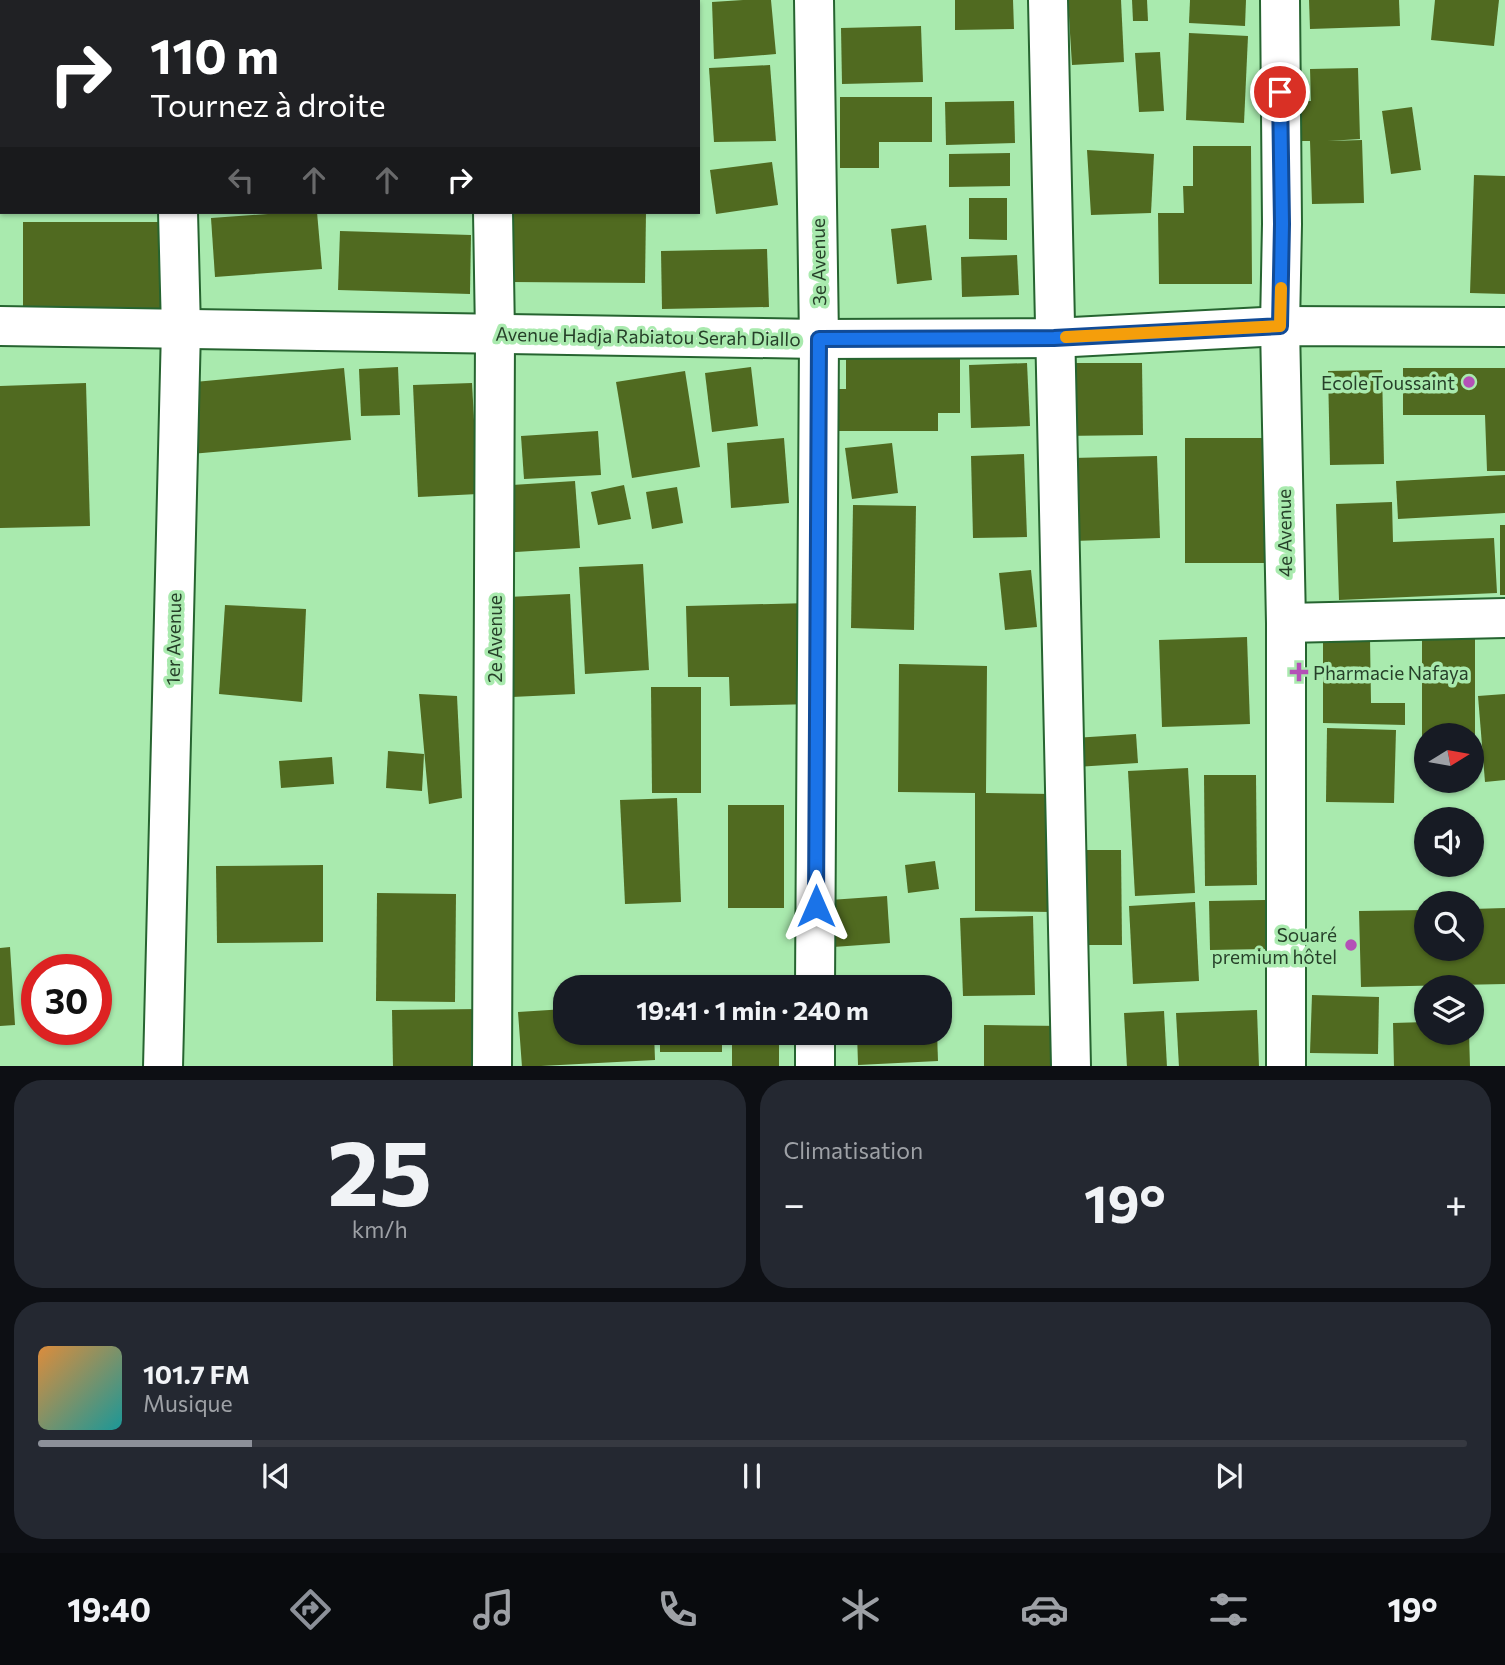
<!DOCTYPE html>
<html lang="fr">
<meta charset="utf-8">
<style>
body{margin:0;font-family:Commissioner,sans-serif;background:#242831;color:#f1f3f6;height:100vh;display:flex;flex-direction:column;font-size:26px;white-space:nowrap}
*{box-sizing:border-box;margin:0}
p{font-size:23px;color:#9ea1a6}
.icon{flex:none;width:38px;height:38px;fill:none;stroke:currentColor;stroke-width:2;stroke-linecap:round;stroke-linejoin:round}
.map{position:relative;height:1066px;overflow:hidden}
.sheet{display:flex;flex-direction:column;gap:14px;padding:14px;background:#0d0f14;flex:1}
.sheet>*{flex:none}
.top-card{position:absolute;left:0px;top:0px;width:700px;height:214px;box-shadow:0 2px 5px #0004;background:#202124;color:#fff;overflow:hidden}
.needle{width:46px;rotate:79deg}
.tools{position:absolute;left:1414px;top:723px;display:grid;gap:14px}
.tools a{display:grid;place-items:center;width:70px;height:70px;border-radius:50%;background:#171b24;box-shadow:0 2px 5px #0004;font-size:35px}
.speed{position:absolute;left:21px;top:954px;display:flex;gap:14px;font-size:35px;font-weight:700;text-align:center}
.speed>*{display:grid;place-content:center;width:91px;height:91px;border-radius:50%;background:#171b24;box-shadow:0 2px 5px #0004;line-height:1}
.speed .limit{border:10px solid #d22;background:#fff;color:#111}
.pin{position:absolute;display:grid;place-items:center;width:60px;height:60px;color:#fff;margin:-30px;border:4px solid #fff;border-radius:50%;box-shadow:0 2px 7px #0007}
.me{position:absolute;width:77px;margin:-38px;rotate:0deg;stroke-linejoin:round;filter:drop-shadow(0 0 5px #0008)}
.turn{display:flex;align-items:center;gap:24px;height:147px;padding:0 35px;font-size:32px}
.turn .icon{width:91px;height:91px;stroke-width:2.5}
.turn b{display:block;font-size:49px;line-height:60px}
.lanes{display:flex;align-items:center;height:66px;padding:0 35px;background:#0003;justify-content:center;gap:35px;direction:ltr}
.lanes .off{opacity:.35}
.big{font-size:52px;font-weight:700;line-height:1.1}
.sheet .widget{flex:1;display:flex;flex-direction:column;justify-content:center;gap:10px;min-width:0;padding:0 24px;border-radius:28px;background:#242831}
.sheet .dial{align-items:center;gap:0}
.dial b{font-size:91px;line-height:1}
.song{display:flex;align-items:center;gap:21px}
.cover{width:84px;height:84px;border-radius:10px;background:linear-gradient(135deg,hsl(30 70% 55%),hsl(180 70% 35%))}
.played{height:7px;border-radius:4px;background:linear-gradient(90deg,#8c9099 15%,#363941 15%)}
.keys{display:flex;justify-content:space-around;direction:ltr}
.heat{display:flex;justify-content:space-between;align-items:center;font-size:38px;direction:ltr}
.sheet .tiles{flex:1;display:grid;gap:14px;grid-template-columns:1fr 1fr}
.widget:last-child{grid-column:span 2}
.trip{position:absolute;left:553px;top:975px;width:399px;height:70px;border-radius:28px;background:#171b24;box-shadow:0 2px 5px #0004;font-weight:700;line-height:70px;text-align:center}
.menu{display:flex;height:112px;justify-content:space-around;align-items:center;background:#090b0e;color:#9ea1a6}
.menu .icon{width:49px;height:49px}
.menu .active{color:#8c9099}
.menu b{font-size:32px;color:#f1f3f6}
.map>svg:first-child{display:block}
.building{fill:#506a20}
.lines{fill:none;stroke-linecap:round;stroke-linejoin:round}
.minor-casing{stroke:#266430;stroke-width:42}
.minor{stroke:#fff;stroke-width:38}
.route-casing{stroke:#114b97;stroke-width:18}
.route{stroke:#1a73e8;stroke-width:12}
.slow{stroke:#f59e0b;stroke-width:12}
.poi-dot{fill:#b450b7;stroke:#a9eaae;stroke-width:2.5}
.labels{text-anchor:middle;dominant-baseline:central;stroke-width:7;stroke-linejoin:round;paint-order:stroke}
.street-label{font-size:19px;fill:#264029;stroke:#a9eaae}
.poi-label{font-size:19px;fill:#264029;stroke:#a9eaae;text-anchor:end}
</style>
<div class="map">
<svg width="1505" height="1067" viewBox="0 0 1505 1067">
<rect width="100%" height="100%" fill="#a9eaae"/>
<!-- building -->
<g class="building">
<path d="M743,0H771L776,54L714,59L712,2Z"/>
<path d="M955,0H1013L1014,29L955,30Z"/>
<path d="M1068,0H1121L1124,62L1072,65Z"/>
<path d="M1132,0H1147L1148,21H1133Z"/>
<path d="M1190,0H1246L1245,26L1189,23Z"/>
<path d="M1309,0H1399L1400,26L1310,29Z"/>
<path d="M1435,0H1499L1494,46L1431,40Z"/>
<path d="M921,26L923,82L842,84L841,28Z"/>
<path d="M1189,33L1248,36L1244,123L1186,120Z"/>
<path d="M1160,52L1164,111L1139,112L1135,53Z"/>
<path d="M770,65L776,141L714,142L709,68Z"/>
<path d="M1358,68L1360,139L1328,141L1362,140L1364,203L1312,204L1310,141H1300L1297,101H1311L1310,69Z"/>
<path d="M840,97H932V142H879V168H840Z"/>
<path d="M1014,101L1015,143L946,145L945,102Z"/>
<path d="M1412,107L1421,170L1391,174L1382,111Z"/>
<path d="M1193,146H1251L1252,284H1159L1158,213H1184L1183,186H1193Z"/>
<path d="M1087,150L1154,154L1151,213L1091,215Z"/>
<path d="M1010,153V186L949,187V154Z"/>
<path d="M772,162L778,205L716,214L710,170Z"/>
<path d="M1474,175L1505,176V294L1470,293Z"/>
<path d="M969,198H1007V240L969,239Z"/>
<path d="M296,212H317L322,269L215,277L211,218Z"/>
<path d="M512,212H646L645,283L511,282Z"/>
<rect x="23" y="222" width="140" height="86"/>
<path d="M926,225L932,280L897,284L891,229Z"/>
<path d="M340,231L471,235L470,294L338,290Z"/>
<path d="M767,249L769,307L662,309L661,251Z"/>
<path d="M1017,255L1019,295L962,297L961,257Z"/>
<path d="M846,347H960V413H938V431H835V389H846Z"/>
<path d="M1027,363L1030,426L971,428L969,365Z"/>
<path d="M1060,363H1142L1143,435L1061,436Z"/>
<path d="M398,367L400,415L361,416L359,369Z"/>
<path d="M751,367L758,426L712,432L705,373Z"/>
<path d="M344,368L351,440L191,454L184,383Z"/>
<path d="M1403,368H1505V471H1487L1485,415H1403Z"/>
<path d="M1382,370L1384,464L1330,465L1328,371Z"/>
<path d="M685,371L700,467L632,478L616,382Z"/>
<path d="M86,383L90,526L0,528V386Z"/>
<path d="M472,383L478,494L418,497L413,385Z"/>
<path d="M598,431L601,475L524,479L521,436Z"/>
<path d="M784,438L789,503L731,508L727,443Z"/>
<path d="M1185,438H1269L1270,563H1185Z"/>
<path d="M892,443L898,493L852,499L845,448Z"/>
<path d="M1024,454L1027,537L973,538L971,456Z"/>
<path d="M1157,456L1160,538L1074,541L1072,458Z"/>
<path d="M1505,475V513L1398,519L1396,481Z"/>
<path d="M575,481L580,548L502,553L498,486Z"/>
<path d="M624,485L631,519L598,525L591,492Z"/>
<path d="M677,487L683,523L652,529L646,492Z"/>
<path d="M1392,502L1393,542L1494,538L1497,593L1339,600L1336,504Z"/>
<path d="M853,505L916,506L914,630L851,628Z"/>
<rect x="1500" y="525" width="5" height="70"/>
<path d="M643,564L649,670L585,674L579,567Z"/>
<path d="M1031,570L1037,627L1005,630L999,573Z"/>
<path d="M570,594L575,694L512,697L507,597Z"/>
<path d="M810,603L813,704L730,706L729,677H688L686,606Z"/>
<path d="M225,605L306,609L302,702L219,694Z"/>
<path d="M1422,634L1475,635V739H1472V735H1426V739H1422Z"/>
<path d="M1247,637L1250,724L1162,727L1159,640Z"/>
<path d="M1323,639H1370L1371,703H1405V725L1323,723Z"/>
<path d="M899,664L987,666L986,793L1053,794L1052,912L975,911V793L898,792Z"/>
<path d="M651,687H701V793H652Z"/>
<path d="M419,694L457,696L462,798L429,804Z"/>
<path d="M1505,694V780L1485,782L1478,696Z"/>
<path d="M1327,728L1396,730L1394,803L1326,802Z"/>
<path d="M1136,734L1138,763L1076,767L1074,738Z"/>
<path d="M388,751L424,754L422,791L386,788Z"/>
<path d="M332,757L334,784L281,788L279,761Z"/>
<path d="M1188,768L1195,893L1135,896L1128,771Z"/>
<path d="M1204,775H1256L1257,885L1205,886Z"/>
<path d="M677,798L681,902L625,904L620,800Z"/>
<rect x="728" y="805" width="56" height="103"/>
<path d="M1074,850H1121L1122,945H1074Z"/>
<path d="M935,861L939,889L908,893L905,865Z"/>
<path d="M323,865V942L217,943L216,866Z"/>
<path d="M377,893L456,894L455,1002L376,1001Z"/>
<path d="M887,896L890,943L833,947L830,900Z"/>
<path d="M1265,900L1266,949L1210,950L1209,901Z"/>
<path d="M1195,902L1199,981L1133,984L1129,906Z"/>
<path d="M1505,908V984L1361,987L1359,911L1426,910V948H1472V909Z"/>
<path d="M1033,916L1035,995L963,996L960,918Z"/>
<path d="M10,947L15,1025L0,1026V948Z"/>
<path d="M721,981V987H659V982Z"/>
<path d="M1312,995L1379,997L1378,1054L1310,1053Z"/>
<path d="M480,1009L481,1067H393L392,1010Z"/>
<path d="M565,1009V1032H654L655,1060L522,1067L518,1012Z"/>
<path d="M1257,1010L1259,1067H1179L1176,1013Z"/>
<path d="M1164,1011L1167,1067H1127L1124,1013Z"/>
<path d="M1426,1022V1032H1469L1470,1067H1394L1393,1023Z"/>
<path d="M984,1025L1065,1026V1067H984Z"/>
<rect x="660" y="1032" width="62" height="20"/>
<rect x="732" y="1032" width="47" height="34"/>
<path d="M857,1032H937L938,1061L858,1065Z"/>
</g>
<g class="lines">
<defs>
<g id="minor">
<path d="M172,0V2"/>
<path d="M491,0V2"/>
<path d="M814,0L819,339L815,987"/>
<path d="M1048,0L1071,1067"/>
<path d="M1280,0L1282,224L1280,326L1286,623V1067"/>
<path d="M0,326L819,339L1054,338L1280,326L1505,327"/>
<path d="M1286,623L1505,618"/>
<path d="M163,1067L181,329L178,212"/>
<path d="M492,1067L495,334L493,212"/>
<path d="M815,1067V1032"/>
</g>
</defs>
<!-- minor casing -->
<use href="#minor" class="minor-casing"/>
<!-- minor -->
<use href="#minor" class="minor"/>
</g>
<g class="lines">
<defs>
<path id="route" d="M816,906L819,339L1054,338L1280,326L1282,224L1280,92"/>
</defs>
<!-- route casing -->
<use href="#route" class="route-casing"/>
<!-- route -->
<use href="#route" class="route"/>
<!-- slow -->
<path class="slow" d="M1066,337L1280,326L1281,288"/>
</g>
<!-- markers -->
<g class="poi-dot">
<circle cx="1469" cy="382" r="7"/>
<path d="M1295.5 661.5h7v7h7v7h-7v7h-7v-7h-7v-7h7z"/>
<circle cx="1351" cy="945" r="7"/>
</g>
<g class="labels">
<!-- street labels -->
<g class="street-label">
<text transform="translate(818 262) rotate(-91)">3e Avenue</text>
<text transform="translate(648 336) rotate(1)">Avenue Hadja Rabiatou Serah Diallo</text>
<text transform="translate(1284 533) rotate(-91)">4e Avenue</text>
<text transform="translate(173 639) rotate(-89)">1er Avenue</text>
<text transform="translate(494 639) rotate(-90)">2e Avenue</text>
</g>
<!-- poi labels -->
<g class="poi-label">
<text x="1455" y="382">Ecole Toussaint</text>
<text x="1313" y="672" text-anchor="start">Pharmacie Nafaya</text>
<text x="1337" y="934">Souaré<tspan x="1337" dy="22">premium hôtel</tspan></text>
</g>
</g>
</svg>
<div class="tools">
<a><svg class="needle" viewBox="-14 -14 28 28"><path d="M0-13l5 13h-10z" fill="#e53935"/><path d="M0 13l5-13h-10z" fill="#9ea1a6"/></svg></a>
<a><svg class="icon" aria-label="sound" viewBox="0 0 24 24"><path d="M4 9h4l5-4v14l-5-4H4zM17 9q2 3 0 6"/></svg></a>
<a><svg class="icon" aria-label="search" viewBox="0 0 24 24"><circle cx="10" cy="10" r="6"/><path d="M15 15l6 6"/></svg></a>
<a><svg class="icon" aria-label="layers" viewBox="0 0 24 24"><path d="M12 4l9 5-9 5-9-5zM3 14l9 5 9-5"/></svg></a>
</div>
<div class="speed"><div class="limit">30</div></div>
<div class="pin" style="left:1280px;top:92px;background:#d93025"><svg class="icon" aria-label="arrive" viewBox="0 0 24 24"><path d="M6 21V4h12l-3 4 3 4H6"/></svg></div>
<svg class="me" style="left:816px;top:906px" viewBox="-20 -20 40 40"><path d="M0-17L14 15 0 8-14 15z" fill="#1a73e8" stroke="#fff" stroke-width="4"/></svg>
<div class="trip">19:41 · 1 min · 240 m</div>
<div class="top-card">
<div class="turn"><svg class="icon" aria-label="right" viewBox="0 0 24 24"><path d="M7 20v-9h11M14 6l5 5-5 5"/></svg><div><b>110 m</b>Tournez à droite</div></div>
<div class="lanes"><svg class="icon off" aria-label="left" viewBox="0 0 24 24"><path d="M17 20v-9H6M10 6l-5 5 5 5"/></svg><svg class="icon off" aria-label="ahead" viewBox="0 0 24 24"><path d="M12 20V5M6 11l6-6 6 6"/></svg><svg class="icon off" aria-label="ahead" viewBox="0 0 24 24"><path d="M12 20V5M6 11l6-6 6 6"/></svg><svg class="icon" aria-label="right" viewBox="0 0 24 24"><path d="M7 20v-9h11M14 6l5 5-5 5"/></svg></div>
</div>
</div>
<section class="sheet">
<div class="tiles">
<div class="widget dial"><b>25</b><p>km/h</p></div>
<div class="widget"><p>Climatisation</p>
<div class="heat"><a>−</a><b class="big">19°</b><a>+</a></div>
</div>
<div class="widget">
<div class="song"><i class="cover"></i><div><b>101.7 FM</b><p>Musique</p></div></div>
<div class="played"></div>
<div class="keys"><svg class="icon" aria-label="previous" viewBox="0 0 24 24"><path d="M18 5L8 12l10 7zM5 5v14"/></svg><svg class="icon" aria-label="pause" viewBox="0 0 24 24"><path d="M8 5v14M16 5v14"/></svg><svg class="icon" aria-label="next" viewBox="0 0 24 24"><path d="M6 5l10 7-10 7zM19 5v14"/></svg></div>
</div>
</div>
</section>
<nav class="menu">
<b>19:40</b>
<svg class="icon active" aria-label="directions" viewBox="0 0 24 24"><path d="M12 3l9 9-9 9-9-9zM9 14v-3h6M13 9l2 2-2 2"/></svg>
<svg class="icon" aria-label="music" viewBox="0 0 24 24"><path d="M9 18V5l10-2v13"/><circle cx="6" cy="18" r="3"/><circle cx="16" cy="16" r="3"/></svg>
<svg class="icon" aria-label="phone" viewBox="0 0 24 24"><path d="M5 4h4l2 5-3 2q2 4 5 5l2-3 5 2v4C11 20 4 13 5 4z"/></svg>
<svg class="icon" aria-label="climate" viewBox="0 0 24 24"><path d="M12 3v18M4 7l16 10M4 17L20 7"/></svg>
<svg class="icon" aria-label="car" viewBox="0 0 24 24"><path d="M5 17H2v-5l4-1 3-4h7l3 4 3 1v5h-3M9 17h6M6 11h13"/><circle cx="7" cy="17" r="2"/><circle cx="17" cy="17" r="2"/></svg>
<svg class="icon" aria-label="filters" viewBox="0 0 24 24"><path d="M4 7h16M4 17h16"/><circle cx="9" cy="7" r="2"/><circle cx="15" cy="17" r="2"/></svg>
<b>19°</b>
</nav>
